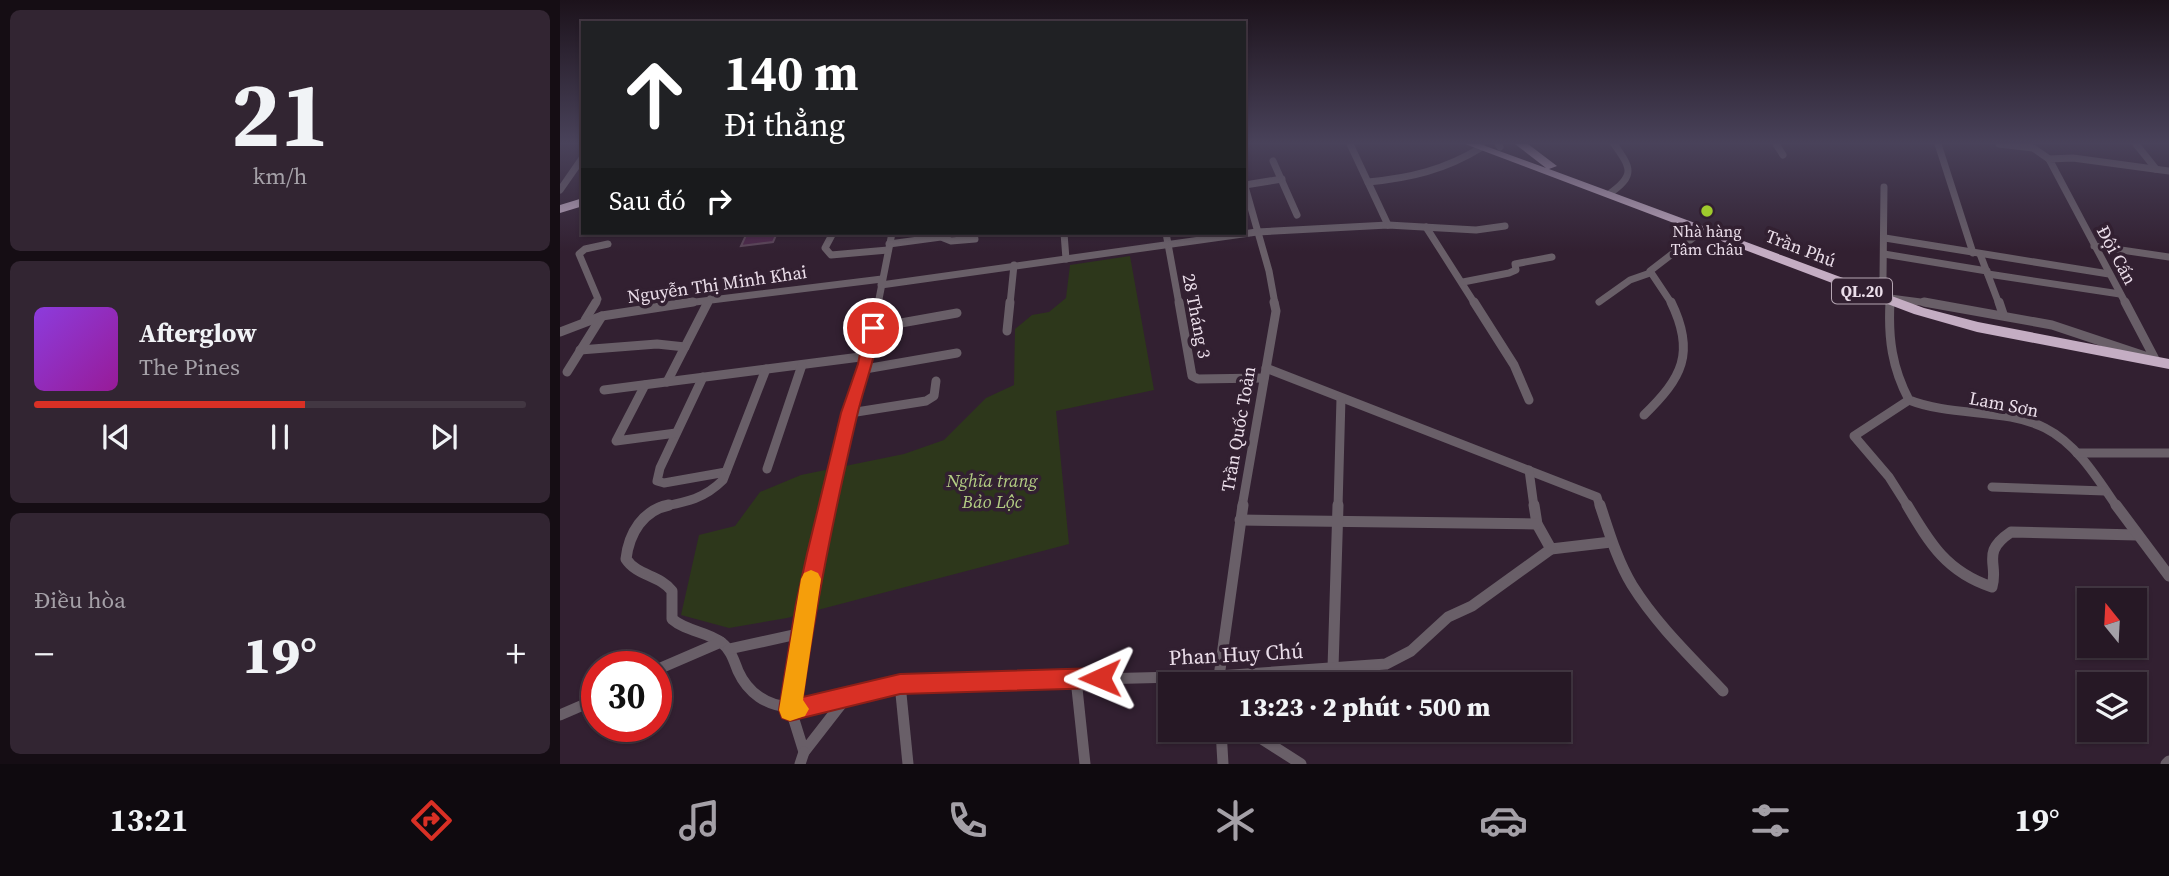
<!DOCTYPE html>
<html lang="vi">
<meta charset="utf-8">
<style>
body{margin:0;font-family:"Source Serif 4",serif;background:#322532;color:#f1f3f6;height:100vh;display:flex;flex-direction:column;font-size:26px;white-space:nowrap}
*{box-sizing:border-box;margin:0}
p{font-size:23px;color:#a4a0a7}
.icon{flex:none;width:38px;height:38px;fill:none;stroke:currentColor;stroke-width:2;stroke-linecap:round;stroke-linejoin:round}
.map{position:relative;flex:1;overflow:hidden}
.details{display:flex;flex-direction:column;gap:10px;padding:10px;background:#150d14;width:560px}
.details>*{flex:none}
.guide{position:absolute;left:21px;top:21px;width:665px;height:214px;border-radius:0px;box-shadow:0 2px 5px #0004,0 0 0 2px #423742;background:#202124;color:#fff;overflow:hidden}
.needle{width:46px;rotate:342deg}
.controls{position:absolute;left:1517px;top:588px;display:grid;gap:14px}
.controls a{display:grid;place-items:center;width:70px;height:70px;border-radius:0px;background:#261825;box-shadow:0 2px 5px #0004,0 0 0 2px #423742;font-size:35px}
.speed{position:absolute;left:21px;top:651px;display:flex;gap:14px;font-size:35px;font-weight:700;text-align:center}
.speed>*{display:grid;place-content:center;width:91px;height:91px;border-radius:50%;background:#261825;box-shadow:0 2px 5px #0004,0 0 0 2px #423742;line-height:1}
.speed .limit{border:10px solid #d22;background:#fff;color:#111}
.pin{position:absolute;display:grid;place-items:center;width:60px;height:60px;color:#fff;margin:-30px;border:4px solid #fff;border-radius:50%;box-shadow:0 2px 7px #0007}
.me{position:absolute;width:77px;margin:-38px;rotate:269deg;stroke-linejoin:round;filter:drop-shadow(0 0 5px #0008)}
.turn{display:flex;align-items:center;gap:24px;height:147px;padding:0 28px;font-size:32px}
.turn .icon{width:91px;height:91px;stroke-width:2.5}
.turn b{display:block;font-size:49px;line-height:60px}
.then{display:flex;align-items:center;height:66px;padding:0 28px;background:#0003;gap:14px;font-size:26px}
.big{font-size:52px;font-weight:800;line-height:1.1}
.details .tile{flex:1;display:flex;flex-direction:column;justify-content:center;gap:10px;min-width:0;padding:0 24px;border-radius:10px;background:#322532}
.details .dial{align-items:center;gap:0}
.dial b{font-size:91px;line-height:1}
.song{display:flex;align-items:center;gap:21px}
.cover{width:84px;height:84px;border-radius:10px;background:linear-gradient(135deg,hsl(270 70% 55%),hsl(300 70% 35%))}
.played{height:7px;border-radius:4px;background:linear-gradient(90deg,#d93025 55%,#423742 55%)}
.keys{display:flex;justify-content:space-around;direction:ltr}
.heat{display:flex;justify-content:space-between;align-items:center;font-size:38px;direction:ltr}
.trip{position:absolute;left:598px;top:672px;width:413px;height:70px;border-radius:0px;background:#261825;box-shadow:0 2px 5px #0004,0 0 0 2px #423742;font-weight:800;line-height:70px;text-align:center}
.tab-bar{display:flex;height:112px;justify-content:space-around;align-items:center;background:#0f0a0f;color:#a4a0a7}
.tab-bar .icon{width:49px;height:49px}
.tab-bar .active{color:#d93025}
.tab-bar b{font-size:32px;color:#f1f3f6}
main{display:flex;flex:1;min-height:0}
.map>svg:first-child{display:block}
.green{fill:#2d371b}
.building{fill:#4b2949;stroke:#5a4558;stroke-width:2}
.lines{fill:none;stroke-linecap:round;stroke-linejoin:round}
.street-far2{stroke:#695f68;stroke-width:7}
.street-far1{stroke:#695f68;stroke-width:9}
.street{stroke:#695f68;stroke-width:11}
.highway{fill:#c4adc3;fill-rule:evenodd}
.route{fill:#d93025;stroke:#8d1f18;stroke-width:2}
.slow{fill:#f59e0b}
.poi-dot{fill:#9fca2d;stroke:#322031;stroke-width:2.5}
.labels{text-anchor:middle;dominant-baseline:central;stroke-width:7;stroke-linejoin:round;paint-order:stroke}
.far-poi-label{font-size:16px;fill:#ebdeea;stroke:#322031}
.shield{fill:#322031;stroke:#b4a5b2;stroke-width:2}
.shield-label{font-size:16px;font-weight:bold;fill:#ebdeea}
.street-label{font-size:18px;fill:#ebdeea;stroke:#322031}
.park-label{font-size:18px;font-style:italic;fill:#b3cd83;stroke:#322031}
.near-street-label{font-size:21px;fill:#ebdeea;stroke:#322031}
</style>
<main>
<section class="details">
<div class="tile dial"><b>21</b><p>km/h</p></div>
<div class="tile">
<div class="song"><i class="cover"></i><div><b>Afterglow</b><p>The Pines</p></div></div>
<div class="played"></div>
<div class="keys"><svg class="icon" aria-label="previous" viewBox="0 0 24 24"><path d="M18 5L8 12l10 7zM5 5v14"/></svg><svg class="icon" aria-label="pause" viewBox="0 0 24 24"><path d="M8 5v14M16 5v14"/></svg><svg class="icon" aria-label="next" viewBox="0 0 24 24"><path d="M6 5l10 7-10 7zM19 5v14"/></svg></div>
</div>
<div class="tile"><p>Điều hòa</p>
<div class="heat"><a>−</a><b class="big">19°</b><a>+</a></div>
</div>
</section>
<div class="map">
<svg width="1609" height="764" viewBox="0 0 1609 764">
<rect width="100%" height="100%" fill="#322031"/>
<!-- green -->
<path class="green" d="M570,256L594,390L496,411L509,544L227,618L169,628L121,615L139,535L175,526L200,492L241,475L344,454L384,440L426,398L454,385L455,329L472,315L489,312L506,298L510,265Z"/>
<!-- building -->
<path class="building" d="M187,233H217L213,242L181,246Z"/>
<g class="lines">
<!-- street-far2 -->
<g class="street-far2">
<path d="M790,144L828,225"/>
<path d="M938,144L940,147"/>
<path d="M1216,144L1223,155"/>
<path d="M1378,144L1413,253"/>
<path d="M1439,144L1473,148L1489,159"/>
<path d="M1576,144L1596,169"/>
<path d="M713,161L737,215"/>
<path d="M808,182C850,178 885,170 922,147"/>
<path d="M684,183L709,271L715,304"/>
<path d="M685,185L722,179"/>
<path d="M0,190L23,157"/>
<path d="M1049,194C1076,175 1071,168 1054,144"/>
<path d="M866,227L915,304"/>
<path d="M273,233L265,248L271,255L328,250"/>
<path d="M504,233L506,259"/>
<path d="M606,233L619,304"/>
<path d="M1325,238L1549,274"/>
<path d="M329,244L381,237L391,241L415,239"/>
<path d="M1534,246L1609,257"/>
<path d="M1324,254L1427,271"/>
<path d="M1420,254L1439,304"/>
<path d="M1428,274L1560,294"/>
<path d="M903,282L949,273L956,270L955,264L992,257"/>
<path d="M321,285L697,232L828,225L916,230L945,226"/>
<path d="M1317,296H1313L1323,278L1324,187"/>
<path d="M1330,298L1376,304"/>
<path d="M1039,302L1070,280L1090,273"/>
<path d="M35,304L38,299L19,254L25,249L48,244"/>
<path d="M119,304L322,279"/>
<path d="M147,304L150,299"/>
<path d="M318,304L332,233"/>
<path d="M450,304L454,265"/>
<path d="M1112,304L1090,271L1142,231"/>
<path d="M1330,304V301"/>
<path d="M1566,304L1489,159L1513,158L1609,171"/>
</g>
<!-- street-far1 -->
<g class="street-far1">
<path d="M619,302L632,376L638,379L704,378"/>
<path d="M914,302L954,365L969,400"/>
<path d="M1330,302C1328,338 1332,368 1349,400C1392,417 1445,408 1485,428C1517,444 1538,479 1557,507"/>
<path d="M1364,302L1492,325L1585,356"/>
<path d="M1439,302L1443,314"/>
<path d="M1565,302L1596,361"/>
<path d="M25,320L36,302"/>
<path d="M313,328L397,313"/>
<path d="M447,331L450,302"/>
<path d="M0,332L42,316L133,302"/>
<path d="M20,350L97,344L125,347"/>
<path d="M706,368L1037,497L1040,507"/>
<path d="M305,369L397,353"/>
<path d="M7,372L42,316"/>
<path d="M143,377L100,468L97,481L104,483L166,472"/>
<path d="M107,382L148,302"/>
<path d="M85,385L56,441L116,433"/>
<path d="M44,390L308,356"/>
<path d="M290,413L366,401L374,396L376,381"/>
<path d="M1084,415C1122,378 1136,353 1111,302"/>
<path d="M1517,453H1609"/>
<path d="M207,469L242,365"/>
<path d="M969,470L974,507"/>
<path d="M1432,487L1545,491"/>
<path d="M100,507C126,502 144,499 163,480L206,369"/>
<path d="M268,507C284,438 305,371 318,302"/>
<path d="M682,507L716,311L714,302"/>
<path d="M778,507L781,398"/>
<path d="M1348,507L1329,477L1294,436L1349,400"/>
</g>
<!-- street -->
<g class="street">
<path d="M109,505C83,510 69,533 66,559C77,576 100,575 112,591V619C127,632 147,631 162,643C171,650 174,661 178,671C188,693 207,706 230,707"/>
<path d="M974,505L977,524L991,549L1051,542"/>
<path d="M1040,505C1049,532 1057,560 1072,585C1097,625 1131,657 1163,691"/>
<path d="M1347,505C1370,544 1387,572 1432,587C1439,563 1420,553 1451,532L1577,535"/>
<path d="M1556,505L1609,576"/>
<path d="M680,520L977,524"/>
<path d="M169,649L242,633"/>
<path d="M773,668L778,505"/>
<path d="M96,670L161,642"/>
<path d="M516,679L525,764"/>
<path d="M340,684L348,764"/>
<path d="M658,684L683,505"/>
<path d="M286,698L244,752L230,707Z"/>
<path d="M286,698L340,684L658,676L826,664L851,651L888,617L912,606L991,549"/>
<path d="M230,707L246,604L269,505"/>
<path d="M0,715L37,699"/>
<path d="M661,730L663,764"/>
<path d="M688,730L741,764"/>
<path d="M240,764L244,752"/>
<path d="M1606,764L1609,761"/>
</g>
<!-- highway -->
<g class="highway">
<path d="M905,144H920L986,168L955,144H968L997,166L989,169L1364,308L1418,322L1609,359V369L1417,332L1354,314Z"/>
<path d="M23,198V206L0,213V205Z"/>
</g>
</g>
<!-- sky -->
<linearGradient id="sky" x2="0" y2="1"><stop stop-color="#1c121b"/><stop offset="0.57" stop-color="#49425a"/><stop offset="1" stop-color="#49425a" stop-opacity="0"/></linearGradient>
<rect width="1609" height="251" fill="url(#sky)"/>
<!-- route -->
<path class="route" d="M313,323L320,328C315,359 304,386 297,416C275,509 256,602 243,697L340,674L540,668L547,671L550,678L547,685L540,688L340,694L230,721L222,718L219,710L236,604L247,554L281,413L298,364L305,328Z"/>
<!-- slow -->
<path class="slow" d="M251,570L258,573L261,579L243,700L249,709L245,716L230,721L222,718L219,710L241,579L244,573Z"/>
<!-- markers -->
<circle class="poi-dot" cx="1147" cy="211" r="7"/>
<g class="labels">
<!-- far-poi labels -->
<g class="far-poi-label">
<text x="1147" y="231">Nhà hàng<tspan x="1147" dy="18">Tâm Châu</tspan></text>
</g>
<!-- shield labels -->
<rect class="shield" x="1272" y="278.5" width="60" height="25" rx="5"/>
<g class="shield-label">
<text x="1302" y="291">QL.20</text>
</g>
<!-- street labels -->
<g class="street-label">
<text transform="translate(1241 248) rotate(21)">Trần Phú</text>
<text transform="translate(1557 255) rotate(62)">Đội Cấn</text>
<text transform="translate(157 284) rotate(-8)">Nguyễn Thị Minh Khai</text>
<text transform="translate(637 316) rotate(79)">28 Tháng 3</text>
<text transform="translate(1444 404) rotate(11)">Lam Sơn</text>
<text transform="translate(678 429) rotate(-80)">Trần Quốc Toản</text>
</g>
<!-- park labels -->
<g class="park-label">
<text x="432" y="480">Nghĩa trang<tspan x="432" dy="21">Bảo Lộc</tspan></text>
</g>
<!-- near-street labels -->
<g class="near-street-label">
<text transform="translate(676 654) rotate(-3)">Phan Huy Chú</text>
</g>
</g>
</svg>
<div class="controls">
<a><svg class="needle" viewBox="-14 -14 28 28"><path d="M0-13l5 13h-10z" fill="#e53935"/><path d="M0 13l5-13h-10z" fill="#a4a0a7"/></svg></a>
<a><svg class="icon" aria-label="layers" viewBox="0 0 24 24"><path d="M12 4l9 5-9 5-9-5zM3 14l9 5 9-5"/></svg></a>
</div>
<div class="speed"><div class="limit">30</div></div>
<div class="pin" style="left:313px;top:328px;background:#d93025"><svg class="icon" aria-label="arrive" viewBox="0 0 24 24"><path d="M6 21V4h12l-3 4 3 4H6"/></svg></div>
<svg class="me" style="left:540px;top:678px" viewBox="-20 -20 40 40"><path d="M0-17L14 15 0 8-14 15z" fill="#d93025" stroke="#fff" stroke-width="4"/></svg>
<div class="trip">13:23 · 2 phút · 500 m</div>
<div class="guide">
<div class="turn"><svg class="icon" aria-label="ahead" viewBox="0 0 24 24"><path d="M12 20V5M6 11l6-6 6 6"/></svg><div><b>140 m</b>Đi thẳng</div></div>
<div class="then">Sau đó<svg class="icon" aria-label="right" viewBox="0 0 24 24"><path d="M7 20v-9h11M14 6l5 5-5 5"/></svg></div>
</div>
</div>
</main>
<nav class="tab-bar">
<b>13:21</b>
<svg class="icon active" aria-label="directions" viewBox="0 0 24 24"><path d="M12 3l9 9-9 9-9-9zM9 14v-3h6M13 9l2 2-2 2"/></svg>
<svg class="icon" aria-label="music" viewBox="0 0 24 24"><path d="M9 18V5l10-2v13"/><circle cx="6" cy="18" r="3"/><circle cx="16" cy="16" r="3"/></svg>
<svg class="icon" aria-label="phone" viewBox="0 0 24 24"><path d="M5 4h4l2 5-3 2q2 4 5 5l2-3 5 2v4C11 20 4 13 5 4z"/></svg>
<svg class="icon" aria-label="climate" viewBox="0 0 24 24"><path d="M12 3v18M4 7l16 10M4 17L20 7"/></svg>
<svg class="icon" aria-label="car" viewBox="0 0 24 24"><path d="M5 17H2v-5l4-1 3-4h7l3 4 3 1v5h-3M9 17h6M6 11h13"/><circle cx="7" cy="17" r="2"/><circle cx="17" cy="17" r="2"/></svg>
<svg class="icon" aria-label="filters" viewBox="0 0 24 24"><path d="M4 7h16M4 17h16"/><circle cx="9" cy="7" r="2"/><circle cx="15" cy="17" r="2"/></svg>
<b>19°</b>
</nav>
